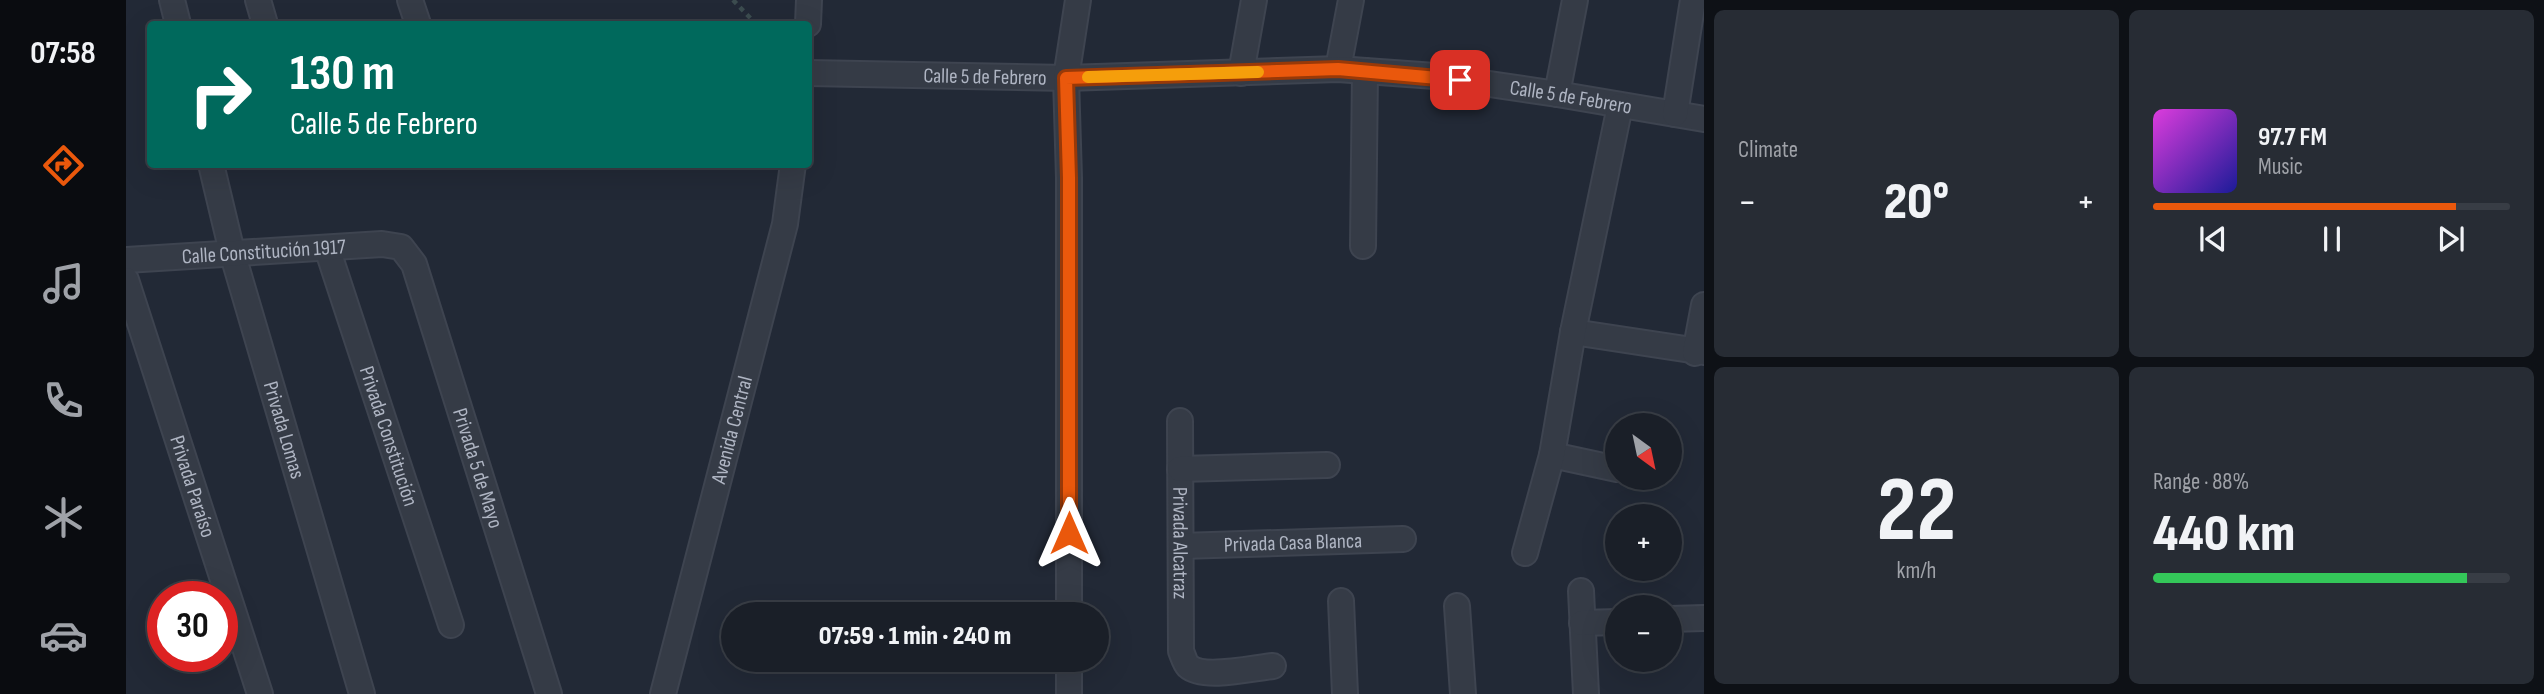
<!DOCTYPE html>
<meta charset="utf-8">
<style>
body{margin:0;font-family:"Sofia Sans Condensed",sans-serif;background:#272c34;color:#f1f3f6;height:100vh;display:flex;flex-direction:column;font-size:26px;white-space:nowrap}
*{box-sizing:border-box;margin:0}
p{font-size:23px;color:#9fa2a8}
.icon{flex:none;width:38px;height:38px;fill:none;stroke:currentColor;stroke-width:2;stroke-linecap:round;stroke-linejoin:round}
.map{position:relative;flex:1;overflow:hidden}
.drawer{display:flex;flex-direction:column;gap:10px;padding:10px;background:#0e1116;width:840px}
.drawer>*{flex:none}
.top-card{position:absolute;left:21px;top:21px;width:665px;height:147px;border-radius:7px;box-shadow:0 7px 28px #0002,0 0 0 2px #383d45;background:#00695c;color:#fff;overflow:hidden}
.needle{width:46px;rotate:147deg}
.fabs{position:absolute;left:1479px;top:413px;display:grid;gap:14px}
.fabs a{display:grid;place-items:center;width:77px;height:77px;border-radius:50%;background:#1a1f28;box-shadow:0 7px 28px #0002,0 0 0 2px #383d45;font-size:35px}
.speed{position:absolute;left:21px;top:581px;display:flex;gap:14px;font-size:35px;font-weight:700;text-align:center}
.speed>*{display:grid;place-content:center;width:91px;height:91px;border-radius:50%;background:#1a1f28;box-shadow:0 7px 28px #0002,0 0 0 2px #383d45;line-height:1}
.speed .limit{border:10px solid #d22;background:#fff;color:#111}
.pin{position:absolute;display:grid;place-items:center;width:60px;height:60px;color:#fff;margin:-30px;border-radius:14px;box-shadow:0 4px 10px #0006}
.me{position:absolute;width:77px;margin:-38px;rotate:0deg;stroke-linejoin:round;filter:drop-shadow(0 0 5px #0008)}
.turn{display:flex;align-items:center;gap:24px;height:147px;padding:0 28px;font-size:32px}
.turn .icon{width:91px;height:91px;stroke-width:2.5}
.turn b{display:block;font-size:49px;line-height:60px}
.big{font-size:52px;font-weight:800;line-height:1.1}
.drawer .widget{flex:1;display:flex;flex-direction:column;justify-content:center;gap:10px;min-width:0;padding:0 24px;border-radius:10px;background:#272c34}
.drawer .dial{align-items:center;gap:0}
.dial b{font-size:91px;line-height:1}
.song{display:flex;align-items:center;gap:21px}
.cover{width:84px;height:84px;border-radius:10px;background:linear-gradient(135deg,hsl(300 70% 55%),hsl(240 70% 35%))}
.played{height:7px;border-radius:4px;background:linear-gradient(90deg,#ea580c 85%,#383d45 85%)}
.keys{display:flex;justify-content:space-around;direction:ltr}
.heat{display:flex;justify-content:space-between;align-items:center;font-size:38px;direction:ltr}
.charge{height:10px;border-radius:5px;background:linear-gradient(90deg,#34c759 88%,#383d45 0)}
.drawer .tiles{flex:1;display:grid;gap:10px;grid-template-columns:repeat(2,1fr)}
.trip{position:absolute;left:595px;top:602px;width:388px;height:70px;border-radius:35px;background:#1a1f28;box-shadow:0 7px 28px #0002,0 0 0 2px #383d45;font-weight:800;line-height:70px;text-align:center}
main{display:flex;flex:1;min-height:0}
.tabs{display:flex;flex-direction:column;width:126px;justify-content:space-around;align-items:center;background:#0a0c10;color:#9fa2a8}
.tabs .icon{width:49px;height:49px}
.tabs .active{color:#ea580c}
.tabs b{font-size:32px;color:#f1f3f6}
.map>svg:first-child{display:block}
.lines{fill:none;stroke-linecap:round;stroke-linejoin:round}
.minor-casing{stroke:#3e4450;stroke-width:28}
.path{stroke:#3c4c4f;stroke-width:4.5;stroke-dasharray:5 5;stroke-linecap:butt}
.minor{stroke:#353b46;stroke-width:24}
.route-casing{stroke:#983908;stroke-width:18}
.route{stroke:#ea580c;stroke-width:12}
.slow{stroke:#f59e0b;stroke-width:12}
.labels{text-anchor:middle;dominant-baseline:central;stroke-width:7;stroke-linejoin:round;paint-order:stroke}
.street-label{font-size:21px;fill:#afb5c3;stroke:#1a202b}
</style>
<main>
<nav class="tabs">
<b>07:58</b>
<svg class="icon active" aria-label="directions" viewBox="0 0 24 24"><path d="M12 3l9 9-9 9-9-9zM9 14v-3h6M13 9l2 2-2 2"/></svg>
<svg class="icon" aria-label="music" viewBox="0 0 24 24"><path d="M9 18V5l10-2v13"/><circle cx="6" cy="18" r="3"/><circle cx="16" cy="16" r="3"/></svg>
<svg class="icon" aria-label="phone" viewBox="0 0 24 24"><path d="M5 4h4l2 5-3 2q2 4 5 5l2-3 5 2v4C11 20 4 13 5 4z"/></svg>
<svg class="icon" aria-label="climate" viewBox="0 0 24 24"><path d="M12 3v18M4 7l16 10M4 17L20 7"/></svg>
<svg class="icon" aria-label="car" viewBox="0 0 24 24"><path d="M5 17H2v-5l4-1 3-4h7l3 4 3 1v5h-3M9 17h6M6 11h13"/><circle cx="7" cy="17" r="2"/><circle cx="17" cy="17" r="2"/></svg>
</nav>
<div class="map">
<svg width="1578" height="694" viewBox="0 0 1578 694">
<rect width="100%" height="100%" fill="#222936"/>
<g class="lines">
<defs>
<g id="minor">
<path d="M46,0L52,24"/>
<path d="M132,0L139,24"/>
<path d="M284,0L292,24"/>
<path d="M682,24L683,0"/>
<path d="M1212,69L1225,0"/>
<path id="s1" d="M682,73L940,78L1212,69L1309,76L1431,94L1578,119"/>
<path d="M1115,73L1128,0"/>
<path d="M1431,94L1449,0"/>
<path d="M1549,114L1567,0"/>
<path id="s2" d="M85,164L106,252L236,694"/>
<path d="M1237,246L1239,71"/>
<path id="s3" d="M201,248L325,625"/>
<path id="s4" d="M0,260L256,244L275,247L288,264L423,694"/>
<path id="s5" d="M0,280L134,694"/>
<path d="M1447,332L1578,352"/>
<path d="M1569,353L1578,305"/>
<path id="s6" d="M1054,421L1055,651C1057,656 1059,663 1062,666C1077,680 1127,668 1147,666"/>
<path d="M1426,455L1491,469"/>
<path d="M1054,469L1201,465"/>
<path id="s7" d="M1055,546L1277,539"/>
<path d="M1399,553L1426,455L1447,332L1494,106"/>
<path d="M1455,591L1460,694"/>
<path d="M1215,601L1219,694"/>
<path d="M1331,606L1337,694"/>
<path d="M943,614V178L940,78L952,0"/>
<path d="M1544,619L1578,618"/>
<path d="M1456,623L1491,622"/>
<path id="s8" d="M537,694L659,224L667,164"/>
<path d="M943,694V660"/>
</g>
</defs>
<!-- minor casing -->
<use href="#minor" class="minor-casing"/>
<!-- path -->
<path class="path" d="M607,0L630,24"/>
<!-- minor -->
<use href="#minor" class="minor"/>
</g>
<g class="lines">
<defs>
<path id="route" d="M943,533V178L940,78L1212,69L1334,80"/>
</defs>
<!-- route casing -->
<use href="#route" class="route-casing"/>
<!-- route -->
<use href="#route" class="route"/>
<!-- slow -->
<path class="slow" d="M962,77L1132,72"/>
</g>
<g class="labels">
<!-- street labels -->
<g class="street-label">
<text stroke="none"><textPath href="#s1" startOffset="177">Calle 5 de Febrero</textPath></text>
<text stroke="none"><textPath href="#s1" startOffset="765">Calle 5 de Febrero</textPath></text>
<text stroke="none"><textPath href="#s4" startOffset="138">Calle Constitución 1917</textPath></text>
<text stroke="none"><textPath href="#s2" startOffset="276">Privada Lomas</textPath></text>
<text stroke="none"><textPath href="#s8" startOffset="273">Avenida Central</textPath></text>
<text stroke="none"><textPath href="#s3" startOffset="198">Privada Constitución</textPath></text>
<text stroke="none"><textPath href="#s4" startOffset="511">Privada 5 de Mayo</textPath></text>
<text stroke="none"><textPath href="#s5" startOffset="217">Privada Paraíso</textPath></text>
<text stroke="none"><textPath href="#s6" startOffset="122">Privada Alcatraz</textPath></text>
<text stroke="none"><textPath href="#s7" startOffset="112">Privada Casa Blanca</textPath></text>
</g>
</g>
</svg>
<div class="fabs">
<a><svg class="needle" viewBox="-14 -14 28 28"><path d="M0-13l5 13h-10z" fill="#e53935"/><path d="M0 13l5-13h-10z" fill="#9fa2a8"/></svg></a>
<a>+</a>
<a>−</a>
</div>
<div class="speed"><div class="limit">30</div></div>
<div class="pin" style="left:1334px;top:80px;background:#d93025"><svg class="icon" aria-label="arrive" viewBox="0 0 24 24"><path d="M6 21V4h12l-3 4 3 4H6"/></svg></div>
<svg class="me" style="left:943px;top:533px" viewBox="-20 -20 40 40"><path d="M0-17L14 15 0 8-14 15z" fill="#ea580c" stroke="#fff" stroke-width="4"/></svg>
<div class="trip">07:59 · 1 min · 240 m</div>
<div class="top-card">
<div class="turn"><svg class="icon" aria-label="right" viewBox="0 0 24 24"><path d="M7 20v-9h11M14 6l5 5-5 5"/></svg><div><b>130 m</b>Calle 5 de Febrero</div></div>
</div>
</div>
<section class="drawer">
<div class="tiles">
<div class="widget"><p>Climate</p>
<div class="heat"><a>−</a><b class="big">20°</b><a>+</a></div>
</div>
<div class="widget">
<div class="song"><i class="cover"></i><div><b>97.7 FM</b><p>Music</p></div></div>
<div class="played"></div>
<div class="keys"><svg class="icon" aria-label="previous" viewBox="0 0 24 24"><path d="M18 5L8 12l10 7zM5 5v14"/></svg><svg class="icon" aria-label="pause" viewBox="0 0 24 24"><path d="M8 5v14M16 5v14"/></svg><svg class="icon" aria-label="next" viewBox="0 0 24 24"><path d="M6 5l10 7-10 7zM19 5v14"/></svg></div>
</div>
<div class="widget dial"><b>22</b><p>km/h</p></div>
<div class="widget"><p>Range · 88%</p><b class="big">440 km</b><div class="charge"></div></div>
</div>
</section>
</main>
